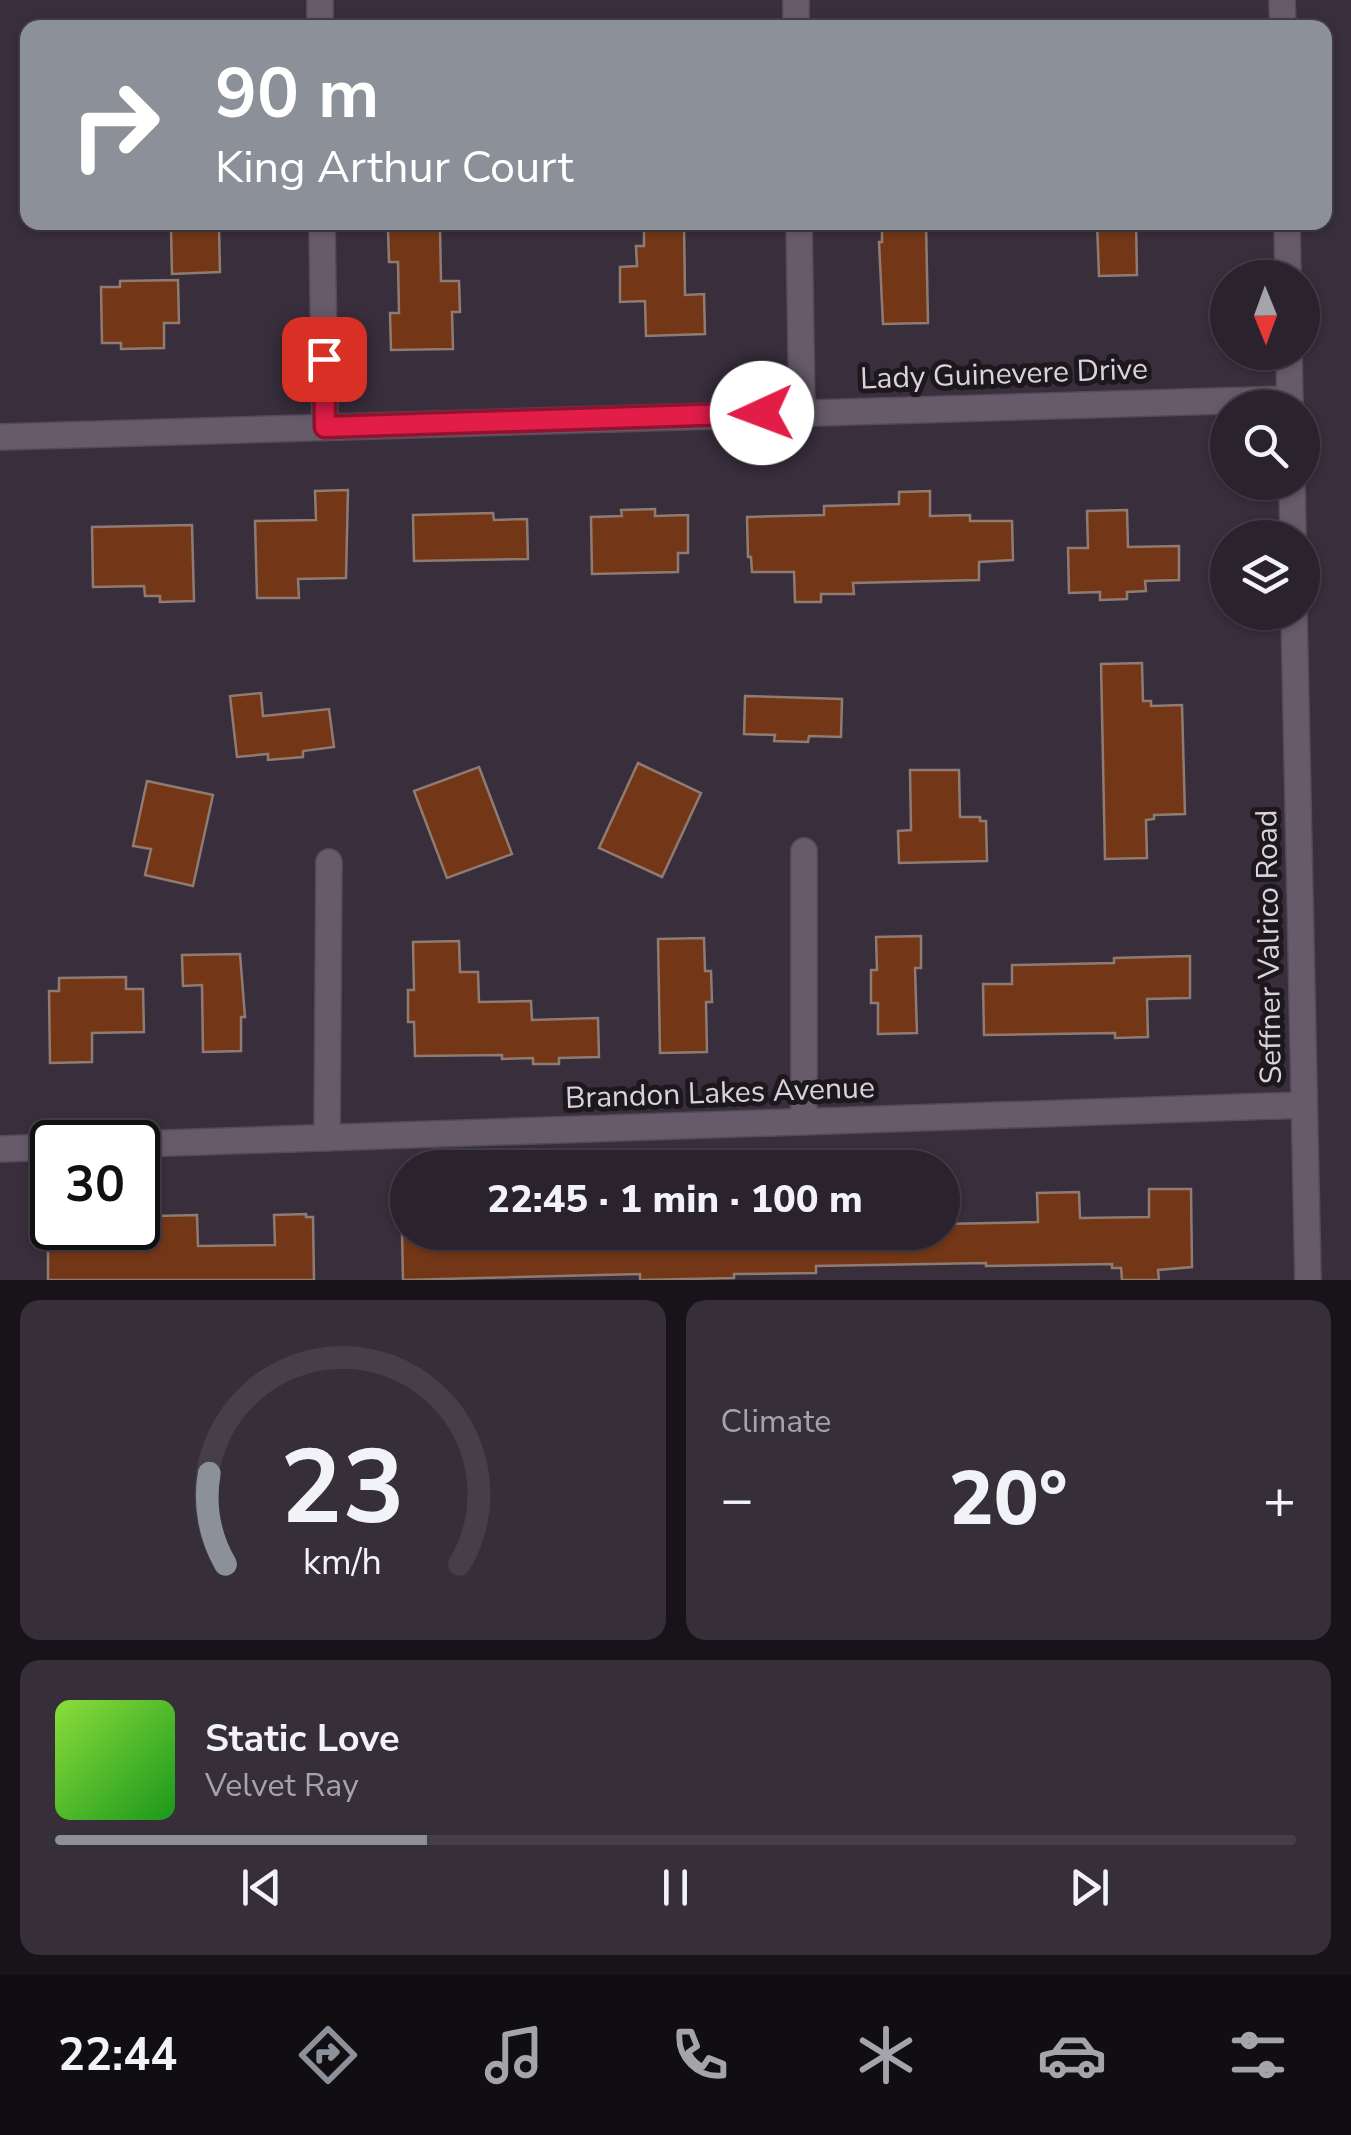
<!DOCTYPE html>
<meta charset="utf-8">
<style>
body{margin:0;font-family:"Nunito Sans",sans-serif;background:#362f39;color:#f1f3f6;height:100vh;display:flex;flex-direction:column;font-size:38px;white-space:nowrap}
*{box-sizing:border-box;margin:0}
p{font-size:32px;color:#a5a4aa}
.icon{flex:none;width:55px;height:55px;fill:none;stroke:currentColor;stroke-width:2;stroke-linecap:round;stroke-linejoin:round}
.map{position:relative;height:1280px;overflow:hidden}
.side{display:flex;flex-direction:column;gap:20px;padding:20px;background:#171319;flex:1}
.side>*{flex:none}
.banner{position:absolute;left:20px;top:20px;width:1312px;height:210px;border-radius:20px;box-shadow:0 2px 8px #0004,0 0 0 2px #463f49;background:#8c9099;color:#fff;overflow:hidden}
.needle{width:65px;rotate:179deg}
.controls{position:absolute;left:1210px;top:260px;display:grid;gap:20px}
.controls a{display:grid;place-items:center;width:110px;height:110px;border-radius:50%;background:#2a222d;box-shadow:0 2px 8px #0004,0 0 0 2px #463f49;font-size:50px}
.speed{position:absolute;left:30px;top:1120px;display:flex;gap:20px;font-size:50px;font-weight:700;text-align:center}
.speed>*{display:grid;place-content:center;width:130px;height:130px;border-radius:50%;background:#2a222d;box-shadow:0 2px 8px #0004,0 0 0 2px #463f49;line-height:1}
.speed .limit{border:5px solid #111;border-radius:15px;background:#fff;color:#111}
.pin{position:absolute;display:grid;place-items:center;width:85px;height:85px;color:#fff;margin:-42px;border-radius:20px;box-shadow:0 5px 15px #0006}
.me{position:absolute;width:110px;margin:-55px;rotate:268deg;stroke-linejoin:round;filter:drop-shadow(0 0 8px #0008)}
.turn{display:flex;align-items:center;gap:35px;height:210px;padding:0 30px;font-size:45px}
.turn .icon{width:130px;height:130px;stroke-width:2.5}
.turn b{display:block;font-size:70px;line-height:85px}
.big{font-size:75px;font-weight:800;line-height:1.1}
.side .tile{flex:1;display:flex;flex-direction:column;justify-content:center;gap:15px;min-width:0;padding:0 35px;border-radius:20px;background:#362f39}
.side .dial{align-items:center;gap:0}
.dial svg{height:260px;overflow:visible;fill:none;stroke:#463f49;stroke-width:7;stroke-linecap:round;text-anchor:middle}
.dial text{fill:#f1f3f6;stroke:none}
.song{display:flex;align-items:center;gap:30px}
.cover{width:120px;height:120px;border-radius:15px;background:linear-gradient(135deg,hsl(90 70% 55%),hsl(120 70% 35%))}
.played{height:10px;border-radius:5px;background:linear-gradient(90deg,#8c9099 30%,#463f49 30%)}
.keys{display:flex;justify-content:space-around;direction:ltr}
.heat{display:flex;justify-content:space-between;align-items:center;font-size:55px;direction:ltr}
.side .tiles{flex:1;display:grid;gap:20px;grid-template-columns:1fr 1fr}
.tile:last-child{grid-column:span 2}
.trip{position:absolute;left:390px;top:1150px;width:570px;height:100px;border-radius:50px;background:#2a222d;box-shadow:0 2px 8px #0004,0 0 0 2px #463f49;font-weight:800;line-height:100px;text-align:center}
.menu{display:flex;height:160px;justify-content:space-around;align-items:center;background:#110e12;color:#a5a4aa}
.menu .icon{width:70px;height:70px}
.menu .active{color:#8c9099}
.menu b{font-size:45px;color:#f1f3f6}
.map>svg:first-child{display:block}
.building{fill:#733717;stroke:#8f7b72;stroke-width:2.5}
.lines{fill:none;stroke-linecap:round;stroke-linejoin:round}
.minor-casing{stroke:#534b57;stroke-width:28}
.tertiary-casing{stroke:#534b57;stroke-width:28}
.minor{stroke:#675b6b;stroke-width:25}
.tertiary{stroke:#675b6b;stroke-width:25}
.route-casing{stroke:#92132f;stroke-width:25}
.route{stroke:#e11d48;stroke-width:18}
.labels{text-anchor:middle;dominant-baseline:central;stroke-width:10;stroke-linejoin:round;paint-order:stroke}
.street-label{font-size:30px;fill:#d9d3dc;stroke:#1d181e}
</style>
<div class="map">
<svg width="1351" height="1280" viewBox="0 0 1351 1280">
<rect width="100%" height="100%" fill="#382e3c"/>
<!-- building -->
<g class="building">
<path d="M644,222H684L685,295L704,294L705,334L646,336L645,301L620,302V267L637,266L636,246H644Z"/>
<path d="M882,222H926L928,323L883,324L879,242H882Z"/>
<path d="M1097,222H1136L1137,275L1099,276Z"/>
<path d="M219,228L220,272L172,274L171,229Z"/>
<path d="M440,229L441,281H459L460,312H452L453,349L391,350L390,313H399L398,262H389L388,230Z"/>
<path d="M178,280L179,323H164V348L121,349V343H102L101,287H120V281Z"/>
<path d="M348,490L346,578L298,579L299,598H257L255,521L316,520L315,491Z"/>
<path d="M930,491V516L970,515V521H1012L1013,560L979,562V580L853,583L854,594H821V602H795L794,572H752L751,557H748L747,517L824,515V506L899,504V492Z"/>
<path d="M655,509V516L688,515V553H678V572L592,574L591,517L622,516L621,510Z"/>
<path d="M1127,510L1128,547L1179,546V580L1145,581L1146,591L1127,592V599L1100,600V592L1069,593L1068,548H1088L1087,511Z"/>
<path d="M493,513L494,520L527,519L528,559L414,561L413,515Z"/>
<path d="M192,525L194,601L160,602V596H145L144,586L93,587L92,527Z"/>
<path d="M1142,663L1143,701H1151V706L1182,705L1185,814L1154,815V819L1146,820L1147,858L1105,859L1101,664Z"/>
<path d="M261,693L263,716L329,709L334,747L303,751V757L268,760V754L237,757L230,696Z"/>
<path d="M745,696L842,699L841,737L809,736L808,742L774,741L775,735L744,734Z"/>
<path d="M638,763L701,793L662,877L599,848Z"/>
<path d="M479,767L512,854L447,878L414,791Z"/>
<path d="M910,770H959L960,817H980V821H986L987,861L899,863L898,831L911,830Z"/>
<path d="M147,781L213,795L193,886L145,875L151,849L133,846Z"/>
<path d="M921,936V968H915L917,1033L878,1034V1003H871V970H877L876,937Z"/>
<path d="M704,938L705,971H711L712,1002H706L707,1052L660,1053L658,939Z"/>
<path d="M459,941L460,972H478L479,1002L531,1001L532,1020L598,1018L599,1057L559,1058V1064H533V1058L502,1059V1055L415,1056L414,1022H408V990H414L413,942Z"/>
<path d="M240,954L245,1017H241V1051L203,1052L202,985L183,986L182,955Z"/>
<path d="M1190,956V998L1147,999L1148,1037L1115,1038V1033L984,1035L983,984H1012V965L1114,963V958Z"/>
<path d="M126,977V989H143L144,1032L92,1033V1062L50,1063L49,991H59V978Z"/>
<path d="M1149,1189H1191L1192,1267L1158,1270L1159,1280H1122L1121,1268H1112V1264L986,1266V1263L816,1266V1273L734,1274V1278L640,1280V1274L403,1280L402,1232H442V1235L607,1232V1237L692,1235V1232H942V1224L1038,1222L1037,1193L1079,1192L1080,1218L1149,1217Z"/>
<path d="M306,1214V1217H313L314,1280H48V1228H87L88,1244L156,1243V1216L197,1215L198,1246L275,1245L274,1215Z"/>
</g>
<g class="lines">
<defs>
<g id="minor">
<path d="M320,0V28"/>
<path d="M796,0V28"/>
<path d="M322,222L325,427"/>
<path d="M799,222L802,412"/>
<path d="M0,437L1290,399"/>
<path d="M804,1122V851"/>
<path d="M327,1138L329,862"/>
<path d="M138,1144L1304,1105"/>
<path d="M0,1149L52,1147"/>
</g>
<g id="tertiary">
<path d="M1282,0L1283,28"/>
<path d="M1287,222L1288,278"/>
<path d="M1289,352L1290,408"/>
<path d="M1292,482L1293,538"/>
<path d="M1294,612L1308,1280"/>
</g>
</defs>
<!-- minor casing -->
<use href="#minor" class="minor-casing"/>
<!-- tertiary casing -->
<use href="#tertiary" class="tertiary-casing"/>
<!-- minor -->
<use href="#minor" class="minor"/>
<!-- tertiary -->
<use href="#tertiary" class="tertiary"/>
</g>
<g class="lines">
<defs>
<path id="route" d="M324,359L325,427L762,413"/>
</defs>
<!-- route casing -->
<use href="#route" class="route-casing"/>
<!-- route -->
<use href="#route" class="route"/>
</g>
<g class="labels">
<!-- street labels -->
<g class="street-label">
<text transform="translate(1004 374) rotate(-2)">Lady Guinevere Drive</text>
<text transform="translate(1269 947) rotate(-91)">Seffner Valrico Road</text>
<text transform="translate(720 1093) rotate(-2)">Brandon Lakes Avenue</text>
</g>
</g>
</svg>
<div class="controls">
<a><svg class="needle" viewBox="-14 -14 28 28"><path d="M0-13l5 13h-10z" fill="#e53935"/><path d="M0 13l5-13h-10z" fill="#a5a4aa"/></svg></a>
<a><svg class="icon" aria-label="search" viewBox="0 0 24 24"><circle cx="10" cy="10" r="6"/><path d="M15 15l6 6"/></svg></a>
<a><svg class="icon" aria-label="layers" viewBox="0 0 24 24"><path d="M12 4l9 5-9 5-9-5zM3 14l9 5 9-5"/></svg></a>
</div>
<div class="speed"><div class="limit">30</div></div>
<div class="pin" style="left:324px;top:359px;background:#d93025"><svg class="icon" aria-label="arrive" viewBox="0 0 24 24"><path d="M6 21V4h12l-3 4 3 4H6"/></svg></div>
<svg class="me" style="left:762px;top:413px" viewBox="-20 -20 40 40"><circle r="19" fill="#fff"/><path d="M0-13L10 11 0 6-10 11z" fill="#e11d48"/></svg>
<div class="trip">22:45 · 1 min · 100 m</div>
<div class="banner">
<div class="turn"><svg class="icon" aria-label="right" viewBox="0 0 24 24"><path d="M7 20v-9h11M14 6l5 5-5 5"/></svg><div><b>90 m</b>King Arthur Court</div></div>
</div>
</div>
<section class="side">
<div class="tiles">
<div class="tile dial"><svg viewBox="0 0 100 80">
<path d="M14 69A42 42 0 1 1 86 69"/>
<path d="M14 69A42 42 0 0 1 9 41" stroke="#8c9099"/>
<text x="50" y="56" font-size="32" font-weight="700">23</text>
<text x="50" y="72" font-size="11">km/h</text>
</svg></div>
<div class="tile"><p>Climate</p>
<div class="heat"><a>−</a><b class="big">20°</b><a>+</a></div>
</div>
<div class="tile">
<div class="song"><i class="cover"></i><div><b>Static Love</b><p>Velvet Ray</p></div></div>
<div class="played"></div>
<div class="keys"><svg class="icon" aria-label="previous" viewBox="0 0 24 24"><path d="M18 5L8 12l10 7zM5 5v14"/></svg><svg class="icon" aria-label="pause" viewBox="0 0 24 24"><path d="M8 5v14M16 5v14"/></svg><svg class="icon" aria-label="next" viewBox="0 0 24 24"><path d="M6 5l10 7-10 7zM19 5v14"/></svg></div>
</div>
</div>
</section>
<nav class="menu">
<b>22:44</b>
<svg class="icon active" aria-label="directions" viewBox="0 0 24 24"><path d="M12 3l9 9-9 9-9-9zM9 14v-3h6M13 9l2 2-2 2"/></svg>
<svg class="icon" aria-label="music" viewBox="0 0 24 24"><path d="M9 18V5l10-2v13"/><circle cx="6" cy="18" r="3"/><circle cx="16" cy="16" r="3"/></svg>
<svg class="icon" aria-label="phone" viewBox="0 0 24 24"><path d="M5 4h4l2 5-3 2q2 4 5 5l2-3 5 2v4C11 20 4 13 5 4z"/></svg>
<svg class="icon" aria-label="climate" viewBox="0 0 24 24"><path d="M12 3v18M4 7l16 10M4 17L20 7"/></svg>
<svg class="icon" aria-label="car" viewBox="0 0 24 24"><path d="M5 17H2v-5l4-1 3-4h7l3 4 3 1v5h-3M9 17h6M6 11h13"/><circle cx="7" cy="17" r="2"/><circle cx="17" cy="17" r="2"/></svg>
<svg class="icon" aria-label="filters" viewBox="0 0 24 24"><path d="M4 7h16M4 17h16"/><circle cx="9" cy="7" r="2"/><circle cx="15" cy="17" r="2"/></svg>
</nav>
